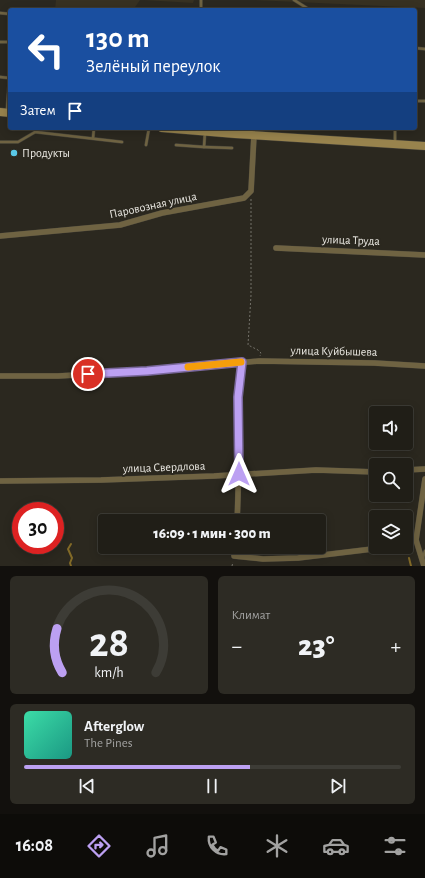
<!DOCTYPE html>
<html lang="ru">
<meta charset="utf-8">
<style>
body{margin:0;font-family:"Alegreya Sans",sans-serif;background:#2d2b24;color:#f1f3f6;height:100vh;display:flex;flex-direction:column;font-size:15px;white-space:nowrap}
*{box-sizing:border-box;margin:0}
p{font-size:13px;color:#a2a2a1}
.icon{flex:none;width:22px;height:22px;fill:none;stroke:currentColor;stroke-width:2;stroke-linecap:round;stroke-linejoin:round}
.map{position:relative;height:566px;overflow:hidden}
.details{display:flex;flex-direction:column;gap:10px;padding:10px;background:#12100d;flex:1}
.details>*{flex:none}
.top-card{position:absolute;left:8px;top:8px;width:409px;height:122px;border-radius:4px;box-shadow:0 2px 10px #0003,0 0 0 1px #3d3c36;background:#1a4fa0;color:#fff;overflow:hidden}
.fabs{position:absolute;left:369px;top:406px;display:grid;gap:8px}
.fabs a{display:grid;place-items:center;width:44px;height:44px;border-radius:4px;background:#201e17;box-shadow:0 2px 10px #0003,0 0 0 1px #3d3c36;font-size:20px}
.speed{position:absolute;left:12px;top:502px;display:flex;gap:8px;font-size:20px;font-weight:700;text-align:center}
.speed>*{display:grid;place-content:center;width:52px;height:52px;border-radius:50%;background:#201e17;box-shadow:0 2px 10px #0003,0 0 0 1px #3d3c36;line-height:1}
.speed .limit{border:6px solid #d22;background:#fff;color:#111}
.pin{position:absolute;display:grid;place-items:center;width:34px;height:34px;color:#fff;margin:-17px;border:2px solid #fff;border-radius:50%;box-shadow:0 1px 4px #0007}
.me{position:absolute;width:44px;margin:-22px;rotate:0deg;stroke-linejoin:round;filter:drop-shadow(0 0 3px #0008)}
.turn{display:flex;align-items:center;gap:14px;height:84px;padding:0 12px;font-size:18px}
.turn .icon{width:52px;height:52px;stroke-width:2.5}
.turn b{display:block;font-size:28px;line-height:34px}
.then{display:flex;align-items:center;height:38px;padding:0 12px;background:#0003;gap:8px;font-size:15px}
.big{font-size:30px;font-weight:800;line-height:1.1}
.details .tile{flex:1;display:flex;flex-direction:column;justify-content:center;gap:6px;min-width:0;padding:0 14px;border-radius:6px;background:#2d2b24}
.details .dial{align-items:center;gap:0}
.dial svg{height:104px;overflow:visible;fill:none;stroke:#3d3c36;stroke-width:7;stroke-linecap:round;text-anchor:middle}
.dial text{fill:#f1f3f6;stroke:none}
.song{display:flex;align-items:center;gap:12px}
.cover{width:48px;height:48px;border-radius:6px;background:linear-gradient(135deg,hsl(160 70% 55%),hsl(170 70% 35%))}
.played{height:4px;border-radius:2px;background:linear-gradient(90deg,#bca0f2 60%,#3d3c36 60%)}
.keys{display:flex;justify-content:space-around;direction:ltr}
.heat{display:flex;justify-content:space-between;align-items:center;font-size:22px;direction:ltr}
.details .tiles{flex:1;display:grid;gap:10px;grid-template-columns:1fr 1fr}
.tile:last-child{grid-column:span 2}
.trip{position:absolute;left:98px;top:514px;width:228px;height:40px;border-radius:4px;background:#201e17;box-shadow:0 2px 10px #0003,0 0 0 1px #3d3c36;font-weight:800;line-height:40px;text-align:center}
.menu{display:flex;height:64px;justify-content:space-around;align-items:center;background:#0d0c09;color:#a2a2a1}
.menu .icon{width:28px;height:28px}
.menu .active{color:#bca0f2}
.menu b{font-size:18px;color:#f1f3f6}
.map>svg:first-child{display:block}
.built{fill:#373122}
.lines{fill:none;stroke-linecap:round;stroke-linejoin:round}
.stream{stroke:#826a27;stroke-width:2}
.lane-casing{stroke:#46433a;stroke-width:3.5}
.street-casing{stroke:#46433a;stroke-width:6}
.secondary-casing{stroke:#46433a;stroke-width:9}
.path{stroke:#74726a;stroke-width:1;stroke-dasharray:2 2;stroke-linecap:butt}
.lane{stroke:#6f6342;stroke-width:2.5}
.street{stroke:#6f6342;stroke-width:5.5}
.secondary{stroke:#98834d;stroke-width:8}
.route-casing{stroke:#7a689d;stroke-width:10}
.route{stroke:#bca0f2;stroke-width:7}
.slow{stroke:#f59e0b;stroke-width:7}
.poi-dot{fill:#5ac8e6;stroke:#2b281f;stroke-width:1.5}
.labels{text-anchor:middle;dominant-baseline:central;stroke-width:4;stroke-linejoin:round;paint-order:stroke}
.poi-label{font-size:12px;fill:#ebe9e3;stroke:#2b281f;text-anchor:start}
.street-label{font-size:12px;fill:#ebe9e3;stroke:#2b281f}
</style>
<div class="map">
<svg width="425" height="566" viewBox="0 0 425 566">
<rect width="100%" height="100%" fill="#2b281f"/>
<!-- built -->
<g class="built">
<path d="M56,0H140L133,10H55Z"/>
<path d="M144,0H194L193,3Z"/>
<path d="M254,0H425V8Z"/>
</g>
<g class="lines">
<!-- stream -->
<g class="stream">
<path d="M71,544L68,549L72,558L70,563L71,566"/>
<path d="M409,558L411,566"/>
</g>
<defs>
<g id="lane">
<path d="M294,0L310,10"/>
<path d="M201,10V0"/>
<path d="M0,13L10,14"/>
<path d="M0,42H10"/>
<path d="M415,48L425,49"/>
<path d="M0,77L9,78"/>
<path d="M415,101H425"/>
<path d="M7,110L10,68"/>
<path d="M395,128V142"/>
<path d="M35,132L122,142"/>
<path d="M93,138L94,128"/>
<path d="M0,142H18L42,128"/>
<path d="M146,145L149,128"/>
<path d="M176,145L204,147L205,132"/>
<path d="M204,147L232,148"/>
<path d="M224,521L236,520"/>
<path d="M423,558L425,551"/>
</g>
<g id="street">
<path d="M0,236L120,225L162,213L244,198L251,191L254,135"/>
<path d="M276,248L425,255"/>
<path d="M0,376H58L147,371L259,361L374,363L425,366"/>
<path d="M406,470L425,469"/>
<path d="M0,481L101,480L214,476L316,470L376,472"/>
<path d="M237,521C240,468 237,415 242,362"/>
<path d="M406,542L416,540"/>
<path d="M234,547V556L263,559L298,558L389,547"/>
<path d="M424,566L416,540L425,479"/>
</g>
<g id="secondary">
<path d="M0,112L10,113"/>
<path d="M162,128L235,134L425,146"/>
</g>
</defs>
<!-- lane casing -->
<use href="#lane" class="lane-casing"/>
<!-- street casing -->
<use href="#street" class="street-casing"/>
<!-- secondary casing -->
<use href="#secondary" class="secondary-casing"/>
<!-- path -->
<g class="path">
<path d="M251,199V295L248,345L258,350L261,353L260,356"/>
<path d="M232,566L233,562"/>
</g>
<!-- lane -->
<use href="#lane" class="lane"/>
<!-- street -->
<use href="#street" class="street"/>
<!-- secondary -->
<use href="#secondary" class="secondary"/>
</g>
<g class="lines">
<defs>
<path id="route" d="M88,374L147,371L242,362L238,397L239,474"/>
</defs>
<!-- route casing -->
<use href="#route" class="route-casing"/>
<!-- route -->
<use href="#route" class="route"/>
<!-- slow -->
<path class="slow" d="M188,367L241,362"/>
</g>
<!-- markers -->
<circle class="poi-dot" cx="14" cy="153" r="4"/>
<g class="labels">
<!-- poi labels -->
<g class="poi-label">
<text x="22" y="153">Продукты</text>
</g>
<!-- street labels -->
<g class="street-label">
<text transform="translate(153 205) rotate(-12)">Паровозная улица</text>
<text transform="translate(351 240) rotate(2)">улица Труда</text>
<text transform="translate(334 351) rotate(1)">улица Куйбышева</text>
<text transform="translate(164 467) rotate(-2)">улица Свердлова</text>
</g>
</g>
</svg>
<div class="fabs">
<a><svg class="icon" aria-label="sound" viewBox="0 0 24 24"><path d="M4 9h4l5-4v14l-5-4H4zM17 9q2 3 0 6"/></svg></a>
<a><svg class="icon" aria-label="search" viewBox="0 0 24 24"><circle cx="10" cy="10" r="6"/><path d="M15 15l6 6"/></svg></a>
<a><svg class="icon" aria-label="layers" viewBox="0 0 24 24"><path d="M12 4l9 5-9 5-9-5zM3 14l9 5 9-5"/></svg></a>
</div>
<div class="speed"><div class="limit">30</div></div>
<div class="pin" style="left:88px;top:374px;background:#d93025"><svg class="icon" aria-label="arrive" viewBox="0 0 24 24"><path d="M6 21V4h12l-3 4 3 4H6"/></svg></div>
<svg class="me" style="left:239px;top:474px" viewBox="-20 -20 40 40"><path d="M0-17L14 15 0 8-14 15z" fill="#bca0f2" stroke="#fff" stroke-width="4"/></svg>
<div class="trip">16:09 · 1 мин · 300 m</div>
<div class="top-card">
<div class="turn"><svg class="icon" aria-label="left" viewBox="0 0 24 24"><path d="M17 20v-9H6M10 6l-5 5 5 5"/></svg><div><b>130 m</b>Зелёный переулок</div></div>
<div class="then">Затем<svg class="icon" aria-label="arrive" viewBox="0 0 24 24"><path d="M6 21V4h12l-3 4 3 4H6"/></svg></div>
</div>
</div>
<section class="details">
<div class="tiles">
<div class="tile dial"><svg viewBox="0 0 100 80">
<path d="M14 69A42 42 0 1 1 86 69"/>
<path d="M14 69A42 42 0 0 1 10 35" stroke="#bca0f2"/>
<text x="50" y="56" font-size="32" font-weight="700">28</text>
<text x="50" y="72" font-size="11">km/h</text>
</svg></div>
<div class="tile"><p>Климат</p>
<div class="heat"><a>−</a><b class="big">23°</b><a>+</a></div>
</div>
<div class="tile">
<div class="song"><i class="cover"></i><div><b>Afterglow</b><p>The Pines</p></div></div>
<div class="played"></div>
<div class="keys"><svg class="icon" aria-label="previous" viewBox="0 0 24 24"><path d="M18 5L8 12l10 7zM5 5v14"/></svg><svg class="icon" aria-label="pause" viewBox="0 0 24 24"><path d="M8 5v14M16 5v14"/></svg><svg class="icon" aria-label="next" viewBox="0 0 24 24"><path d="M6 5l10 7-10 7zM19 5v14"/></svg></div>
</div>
</div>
</section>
<nav class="menu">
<b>16:08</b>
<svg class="icon active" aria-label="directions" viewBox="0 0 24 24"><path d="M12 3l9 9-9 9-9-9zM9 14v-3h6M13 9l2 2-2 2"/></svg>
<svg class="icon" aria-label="music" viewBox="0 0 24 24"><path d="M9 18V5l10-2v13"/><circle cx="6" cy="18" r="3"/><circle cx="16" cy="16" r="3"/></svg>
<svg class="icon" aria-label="phone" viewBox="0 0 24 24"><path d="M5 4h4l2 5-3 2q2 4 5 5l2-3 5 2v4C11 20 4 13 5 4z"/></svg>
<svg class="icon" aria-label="climate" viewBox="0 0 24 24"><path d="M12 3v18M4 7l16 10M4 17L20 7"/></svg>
<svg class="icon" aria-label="car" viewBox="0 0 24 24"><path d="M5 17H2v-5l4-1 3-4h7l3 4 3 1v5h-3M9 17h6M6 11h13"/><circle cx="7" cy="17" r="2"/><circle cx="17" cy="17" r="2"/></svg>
<svg class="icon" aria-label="filters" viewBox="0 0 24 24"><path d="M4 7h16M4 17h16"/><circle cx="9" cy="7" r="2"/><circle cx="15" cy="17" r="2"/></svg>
</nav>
